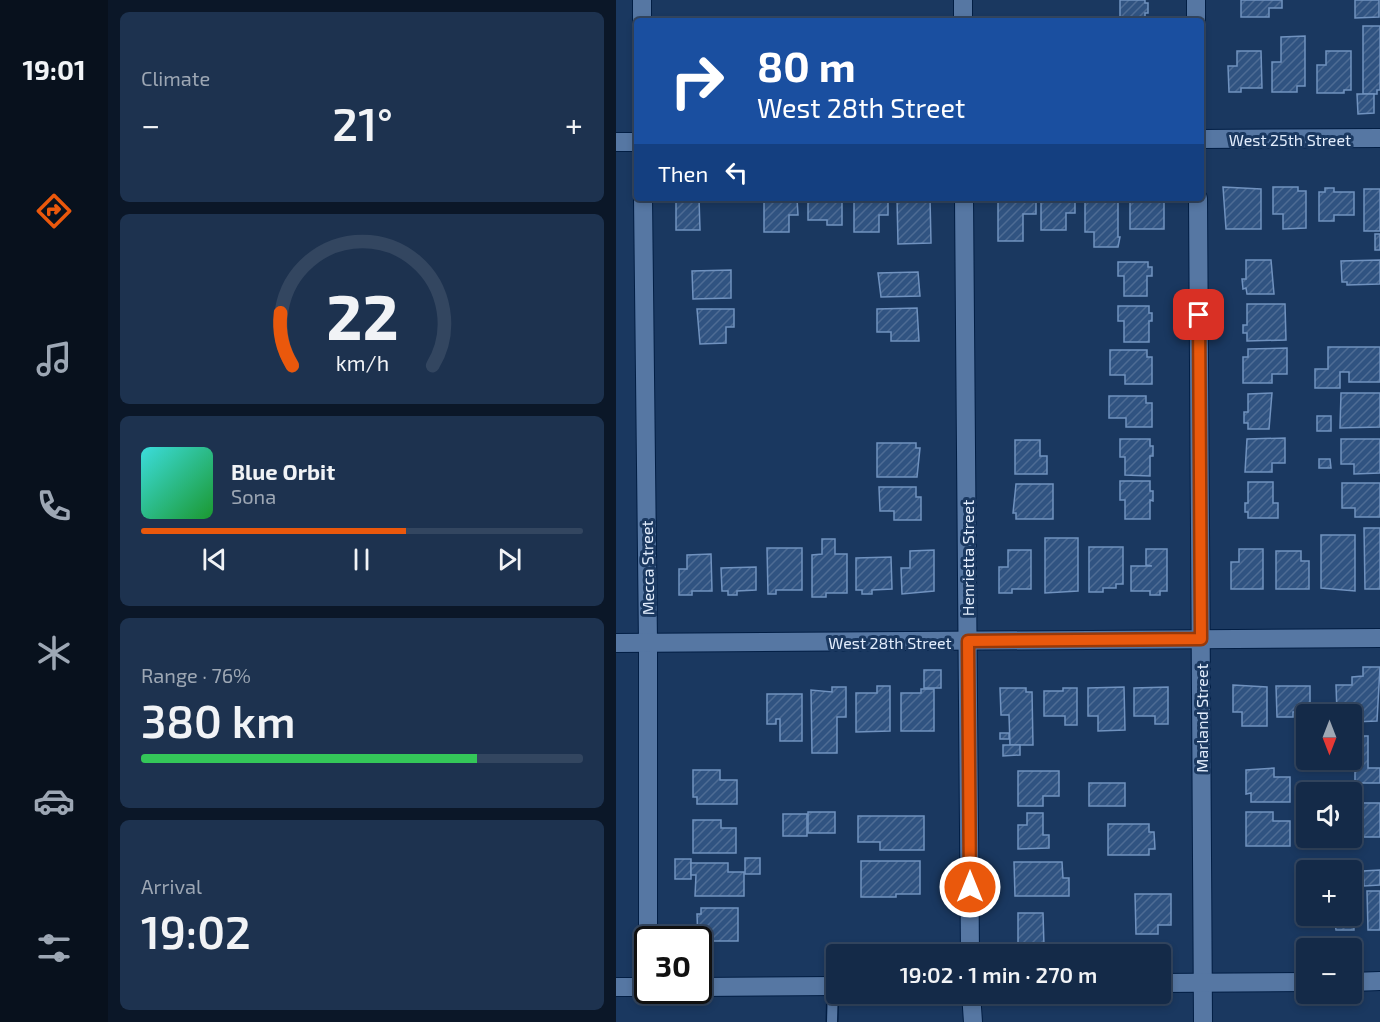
<!DOCTYPE html>
<meta charset="utf-8">
<style>
body{margin:0;font-family:"Exo 2",sans-serif;background:#1d324f;color:#f1f3f6;height:100vh;display:flex;flex-direction:column;font-size:22px;white-space:nowrap}
*{box-sizing:border-box;margin:0}
p{font-size:20px;color:#9da7b4}
.icon{flex:none;width:33px;height:33px;fill:none;stroke:currentColor;stroke-width:2;stroke-linecap:round;stroke-linejoin:round}
.map{position:relative;flex:1;overflow:hidden}
.sheet{display:flex;flex-direction:column;gap:12px;padding:12px;background:#0b1728;width:508px}
.sheet>*{flex:none}
.hud{position:absolute;left:18px;top:18px;width:570px;height:183px;border-radius:6px;box-shadow:0 3px 9px #0003,0 0 0 2px #334660;background:#1a4fa0;color:#fff;overflow:hidden}
.needle{width:39px;rotate:180deg}
.buttons{position:absolute;left:680px;top:704px;display:grid;gap:12px}
.buttons a{display:grid;place-items:center;width:66px;height:66px;border-radius:6px;background:#142a48;box-shadow:0 3px 9px #0003,0 0 0 2px #334660;font-size:30px}
.speed{position:absolute;left:18px;top:926px;display:flex;gap:12px;font-size:30px;font-weight:700;text-align:center}
.speed>*{display:grid;place-content:center;width:78px;height:78px;border-radius:50%;background:#142a48;box-shadow:0 3px 9px #0003,0 0 0 2px #334660;line-height:1}
.speed .limit{border:3px solid #111;border-radius:9px;background:#fff;color:#111}
.pin{position:absolute;display:grid;place-items:center;width:51px;height:51px;color:#fff;margin:-26px;border-radius:12px;box-shadow:0 3px 9px #0006}
.me{position:absolute;width:66px;margin:-33px;rotate:0deg;stroke-linejoin:round;filter:drop-shadow(0 0 4px #0008)}
.turn{display:flex;align-items:center;gap:21px;height:126px;padding:0 24px;font-size:27px}
.turn .icon{width:78px;height:78px;stroke-width:2.5}
.turn b{display:block;font-size:42px;line-height:51px}
.then{display:flex;align-items:center;height:57px;padding:0 24px;background:#0003;gap:12px;font-size:22px}
.big{font-size:45px;font-weight:600;line-height:1.1}
.sheet .tile{flex:1;display:flex;flex-direction:column;justify-content:center;gap:9px;min-width:0;padding:0 21px;border-radius:9px;background:#1d324f}
.sheet .dial{align-items:center;gap:0}
.dial svg{height:156px;overflow:visible;fill:none;stroke:#334660;stroke-width:7;stroke-linecap:round;text-anchor:middle}
.dial text{fill:#f1f3f6;stroke:none}
.song{display:flex;align-items:center;gap:18px}
.cover{width:72px;height:72px;border-radius:9px;background:linear-gradient(135deg,hsl(180 70% 55%),hsl(130 70% 35%))}
.played{height:6px;border-radius:3px;background:linear-gradient(90deg,#ea580c 60%,#334660 60%)}
.keys{display:flex;justify-content:space-around;direction:ltr}
.heat{display:flex;justify-content:space-between;align-items:center;font-size:33px;direction:ltr}
.charge{height:9px;border-radius:4px;background:linear-gradient(90deg,#34c759 76%,#334660 0)}
.trip{position:absolute;left:210px;top:944px;width:345px;height:60px;border-radius:6px;background:#142a48;box-shadow:0 3px 9px #0003,0 0 0 2px #334660;font-weight:600;line-height:60px;text-align:center}
main{display:flex;flex:1;min-height:0}
.dock{display:flex;flex-direction:column;width:108px;justify-content:space-around;align-items:center;background:#08111d;color:#9da7b4}
.dock .icon{width:42px;height:42px}
.dock .active{color:#ea580c}
.dock b{font-size:27px;color:#f1f3f6}
.map>svg:first-child{display:block}
.building{fill:url(#building-hatch);stroke:#7092bf;stroke-width:1.5}
.lines{fill:none;stroke-linecap:round;stroke-linejoin:round}
.lane-casing{stroke:#021e44;stroke-width:13}
.street-casing{stroke:#021e44;stroke-width:20}
.secondary-casing{stroke:#021e44;stroke-width:20}
.lane{stroke:#5677a3;stroke-width:10}
.street{stroke:#5677a3;stroke-width:18}
.secondary{stroke:#5677a3;stroke-width:18}
.route-casing{stroke:#983908;stroke-width:15}
.route{stroke:#ea580c;stroke-width:10}
.labels{text-anchor:middle;dominant-baseline:central;stroke-width:6;stroke-linejoin:round;paint-order:stroke}
.street-label{font-size:16px;fill:#e1ecfc;stroke:#1a3860}
</style>
<main>
<nav class="dock">
<b>19:01</b>
<svg class="icon active" aria-label="directions" viewBox="0 0 24 24"><path d="M12 3l9 9-9 9-9-9zM9 14v-3h6M13 9l2 2-2 2"/></svg>
<svg class="icon" aria-label="music" viewBox="0 0 24 24"><path d="M9 18V5l10-2v13"/><circle cx="6" cy="18" r="3"/><circle cx="16" cy="16" r="3"/></svg>
<svg class="icon" aria-label="phone" viewBox="0 0 24 24"><path d="M5 4h4l2 5-3 2q2 4 5 5l2-3 5 2v4C11 20 4 13 5 4z"/></svg>
<svg class="icon" aria-label="climate" viewBox="0 0 24 24"><path d="M12 3v18M4 7l16 10M4 17L20 7"/></svg>
<svg class="icon" aria-label="car" viewBox="0 0 24 24"><path d="M5 17H2v-5l4-1 3-4h7l3 4 3 1v5h-3M9 17h6M6 11h13"/><circle cx="7" cy="17" r="2"/><circle cx="17" cy="17" r="2"/></svg>
<svg class="icon" aria-label="filters" viewBox="0 0 24 24"><path d="M4 7h16M4 17h16"/><circle cx="9" cy="7" r="2"/><circle cx="15" cy="17" r="2"/></svg>
</nav>
<section class="sheet">
<div class="tile"><p>Climate</p>
<div class="heat"><a>−</a><b class="big">21°</b><a>+</a></div>
</div>
<div class="tile dial"><svg viewBox="0 0 100 80">
<path d="M14 69A42 42 0 1 1 86 69"/>
<path d="M14 69A42 42 0 0 1 8 42" stroke="#ea580c"/>
<text x="50" y="56" font-size="32" font-weight="700">22</text>
<text x="50" y="72" font-size="11">km/h</text>
</svg></div>
<div class="tile">
<div class="song"><i class="cover"></i><div><b>Blue Orbit</b><p>Sona</p></div></div>
<div class="played"></div>
<div class="keys"><svg class="icon" aria-label="previous" viewBox="0 0 24 24"><path d="M18 5L8 12l10 7zM5 5v14"/></svg><svg class="icon" aria-label="pause" viewBox="0 0 24 24"><path d="M8 5v14M16 5v14"/></svg><svg class="icon" aria-label="next" viewBox="0 0 24 24"><path d="M6 5l10 7-10 7zM19 5v14"/></svg></div>
</div>
<div class="tile"><p>Range · 76%</p><b class="big">380 km</b><div class="charge"></div></div>
<div class="tile"><p>Arrival</p><b class="big">19:02</b></div>
</section>
<div class="map">
<svg width="764" height="1022" viewBox="0 0 764 1022">
<defs>
<pattern id="building-hatch" width="6" height="6" patternUnits="userSpaceOnUse" patternTransform="scale(1.5)"><rect width="6" height="6" fill="#305381"/><path d="M-1 1l2-2M0 6l6-6M5 7l2-2" fill="none" stroke="#4e6c94"/></pattern>
</defs>
<rect width="100%" height="100%" fill="#1a3860"/>
<!-- building -->
<g class="building">
<path d="M504,0H529V3H532V13H529V19L504,20Z"/>
<path d="M625,0H666V8H653V17H625Z"/>
<path d="M739,0H763V17L739,18Z"/>
<path d="M747,26H764V90H761V94H747Z"/>
<path d="M689,36V86H681V92H656V62H665V37Z"/>
<path d="M621,51H645L646,88H625V92H613L612,66H621Z"/>
<path d="M710,51H735V90H728V93H701V65H710Z"/>
<path d="M741,94H758V113L742,114Z"/>
<path d="M607,187L645,189V229H610Z"/>
<path d="M657,187H682V191H690V228L667,229V214H657Z"/>
<path d="M709,188H718V192H738V215H718V221H703V192H709Z"/>
<rect x="748" y="189" width="16" height="42"/>
<path d="M60,198H83L84,230H60Z"/>
<path d="M148,198H181L182,215H173V232H148Z"/>
<path d="M192,198H226V225H211V220H192Z"/>
<path d="M238,198H272V215H263V232H238Z"/>
<path d="M281,198H314L315,243L282,244Z"/>
<path d="M382,198H420V214H407V241H382Z"/>
<path d="M425,198H459V213H450V230H425Z"/>
<path d="M469,198H502V237H504L502,247H478V232H469Z"/>
<rect x="514" y="198" width="34" height="31"/>
<rect x="759" y="234" width="5" height="16"/>
<path d="M630,260H655L658,294H631L630,288L627,289L626,279H630Z"/>
<path d="M764,260V284L731,285V282H726L725,261Z"/>
<path d="M502,262H532V267H536V276H531V296H508V276H502Z"/>
<path d="M115,270V298L77,299L76,271Z"/>
<path d="M302,272L304,296L265,297L262,273Z"/>
<path d="M631,304H669L670,340L631,341V333H627V325H631Z"/>
<path d="M502,306H533V313H536V321H533V342H508V321H502Z"/>
<path d="M301,308L303,341H275V332H261V309Z"/>
<path d="M81,309H118V327H110V343L84,344Z"/>
<path d="M712,347H764V382H733V372H724V388H699V369H712Z"/>
<path d="M671,348V374H656V383H627V357H632V349Z"/>
<path d="M494,350H531V357H536V384H509V375H494Z"/>
<path d="M656,393L653,429H632V423H628V412H632V394Z"/>
<path d="M725,393H764V427L724,428Z"/>
<path d="M493,396H530V403H536V427H510V418H493Z"/>
<rect x="701" y="416" width="14" height="15"/>
<path d="M669,438V463H656V472H629L631,439Z"/>
<path d="M504,439H534V446H537V456H534V476L509,475V457H504Z"/>
<path d="M725,439H764V473L738,474V464H725Z"/>
<path d="M399,440H424V456H431V474H399Z"/>
<path d="M261,443H300V448H304L301,477H261Z"/>
<path d="M703,459H714L715,468H703Z"/>
<path d="M504,481H534V491H537V501L534,500V519H509V500H504Z"/>
<path d="M632,482H657V503H662V518H632V512H629V503H632Z"/>
<path d="M726,483H764V517H739V508H726Z"/>
<path d="M400,484H437V519H400V513H397Z"/>
<path d="M263,487H300V497H305V520H278V511H264Z"/>
<path d="M748,528H764V589H749Z"/>
<path d="M705,535H739V591L705,588Z"/>
<path d="M429,538H462V591L429,593Z"/>
<path d="M206,539H219V554H231V593H210V597H196V555L206,554Z"/>
<path d="M473,547H507V584H500V588H487V592H473Z"/>
<path d="M151,548H186V590H160V594H152Z"/>
<path d="M530,549H551V591H544V595H534V591H515V566H536L530,565Z"/>
<path d="M623,549H647V589H615V562H623Z"/>
<path d="M318,550V591L286,594L285,568H294V551Z"/>
<path d="M392,550H415V589H396V593H383V567H392Z"/>
<path d="M660,551H685V561H693V589H660Z"/>
<path d="M95,554L96,591H76V595H63V569H71V555Z"/>
<path d="M275,557L276,589L256,590V594H246V590H240V558Z"/>
<path d="M140,567V590L121,591V595H112V591H106L105,568Z"/>
<path d="M747,667H764L761,721L736,722V713H721L720,685H736V677L747,676Z"/>
<rect x="308" y="670" width="17" height="18"/>
<path d="M617,685L651,687V726H626V712H617Z"/>
<path d="M261,686H274V731L240,732V693H261Z"/>
<path d="M660,686H694V712H677V717H661Z"/>
<path d="M216,687H230V717H221V753H196L195,690L216,692Z"/>
<path d="M508,687L509,730L482,731V716H472V688Z"/>
<path d="M552,687V724H539V716H518V688Z"/>
<path d="M384,688H410V692H416L417,745H394L393,715H385Z"/>
<path d="M447,688H461V725H449V716H428V691H447Z"/>
<path d="M305,689H318V731H285V693H305Z"/>
<path d="M151,694H186V741H164V719H160V724H151Z"/>
<rect x="384" y="733" width="9" height="6"/>
<path d="M739,736H752V768H764V783H739V761H736Z"/>
<path d="M387,745H404V755L387,756Z"/>
<path d="M658,768V777H674V802H635V793L630,794V770Z"/>
<path d="M77,770H104V780H121V804H81V797H77Z"/>
<path d="M402,771H443V796H427V806H402Z"/>
<rect x="473" y="783" width="36" height="23"/>
<path d="M735,803H764V837H741V829H735Z"/>
<rect x="192" y="812" width="27" height="21"/>
<path d="M630,812H657V821H674V846H630Z"/>
<path d="M411,813H427V835H433V848L402,849V825H411Z"/>
<rect x="167" y="814" width="24" height="22"/>
<path d="M242,816H308V850H264V842H242Z"/>
<path d="M77,820H105V828H120V853H77Z"/>
<path d="M492,824H533V832H538L539,849H533V855H492Z"/>
<rect x="129" y="858" width="15" height="16"/>
<rect x="59" y="859" width="16" height="20"/>
<path d="M245,861H304V894H280V897H245Z"/>
<path d="M398,862H446L447,878H453V896H399Z"/>
<path d="M75,863H112V872H128V896H79L80,875H75Z"/>
<path d="M764,870V885L748,886L747,871Z"/>
<path d="M751,891H764V930H752Z"/>
<path d="M519,894H555V925H542V934H520Z"/>
<path d="M735,901H737L738,930H720L719,923H707V915H735Z"/>
<path d="M85,908H122V941H82L81,914H85Z"/>
<path d="M402,913H427L428,946H402Z"/>
</g>
<g class="lines">
<defs>
<path id="lane" d="M216,1022L217,986"/>
<g id="street">
<path d="M26,0V21"/>
<path d="M347,0V21"/>
<path d="M580,0V21"/>
<path d="M585,139L764,138"/>
<path d="M0,142H21"/>
<path d="M27,198L32,643V939"/>
<path d="M348,198L354,954"/>
<path d="M582,198L587,1022"/>
<path d="M0,643L764,638"/>
<path d="M355,993L357,1022"/>
</g>
<g id="secondary">
<path d="M735,982L764,981"/>
<path d="M544,983L690,982"/>
<path d="M0,987H32"/>
<path d="M82,987L220,986"/>
</g>
</defs>
<!-- lane casing -->
<use href="#lane" class="lane-casing"/>
<!-- street casing -->
<use href="#street" class="street-casing"/>
<!-- secondary casing -->
<use href="#secondary" class="secondary-casing"/>
<!-- lane -->
<use href="#lane" class="lane"/>
<!-- street -->
<use href="#street" class="street"/>
<!-- secondary -->
<use href="#secondary" class="secondary"/>
</g>
<g class="lines">
<defs>
<path id="route" d="M354,887L352,641L585,639L583,315"/>
</defs>
<!-- route casing -->
<use href="#route" class="route-casing"/>
<!-- route -->
<use href="#route" class="route"/>
</g>
<g class="labels">
<!-- street labels -->
<g class="street-label">
<text x="674" y="139">West 25th Street</text>
<text transform="translate(351 558) rotate(-90)">Henrietta Street</text>
<text transform="translate(31 568) rotate(-91)">Mecca Street</text>
<text x="274" y="642">West 28th Street</text>
<text transform="translate(585 718) rotate(-90)">Marland Street</text>
</g>
</g>
</svg>
<div class="buttons">
<a><svg class="needle" viewBox="-14 -14 28 28"><path d="M0-13l5 13h-10z" fill="#e53935"/><path d="M0 13l5-13h-10z" fill="#9da7b4"/></svg></a>
<a><svg class="icon" aria-label="sound" viewBox="0 0 24 24"><path d="M4 9h4l5-4v14l-5-4H4zM17 9q2 3 0 6"/></svg></a>
<a>+</a>
<a>−</a>
</div>
<div class="speed"><div class="limit">30</div></div>
<div class="pin" style="left:583px;top:315px;background:#d93025"><svg class="icon" aria-label="arrive" viewBox="0 0 24 24"><path d="M6 21V4h12l-3 4 3 4H6"/></svg></div>
<svg class="me" style="left:354px;top:887px" viewBox="-20 -20 40 40"><circle r="17" fill="#ea580c" stroke="#fff" stroke-width="3"/><path d="M0-11L8 9 0 5-8 9z" fill="#fff"/></svg>
<div class="trip">19:02 · 1 min · 270 m</div>
<div class="hud">
<div class="turn"><svg class="icon" aria-label="right" viewBox="0 0 24 24"><path d="M7 20v-9h11M14 6l5 5-5 5"/></svg><div><b>80 m</b>West 28th Street</div></div>
<div class="then">Then<svg class="icon" aria-label="left" viewBox="0 0 24 24"><path d="M17 20v-9H6M10 6l-5 5 5 5"/></svg></div>
</div>
</div>
</main>
